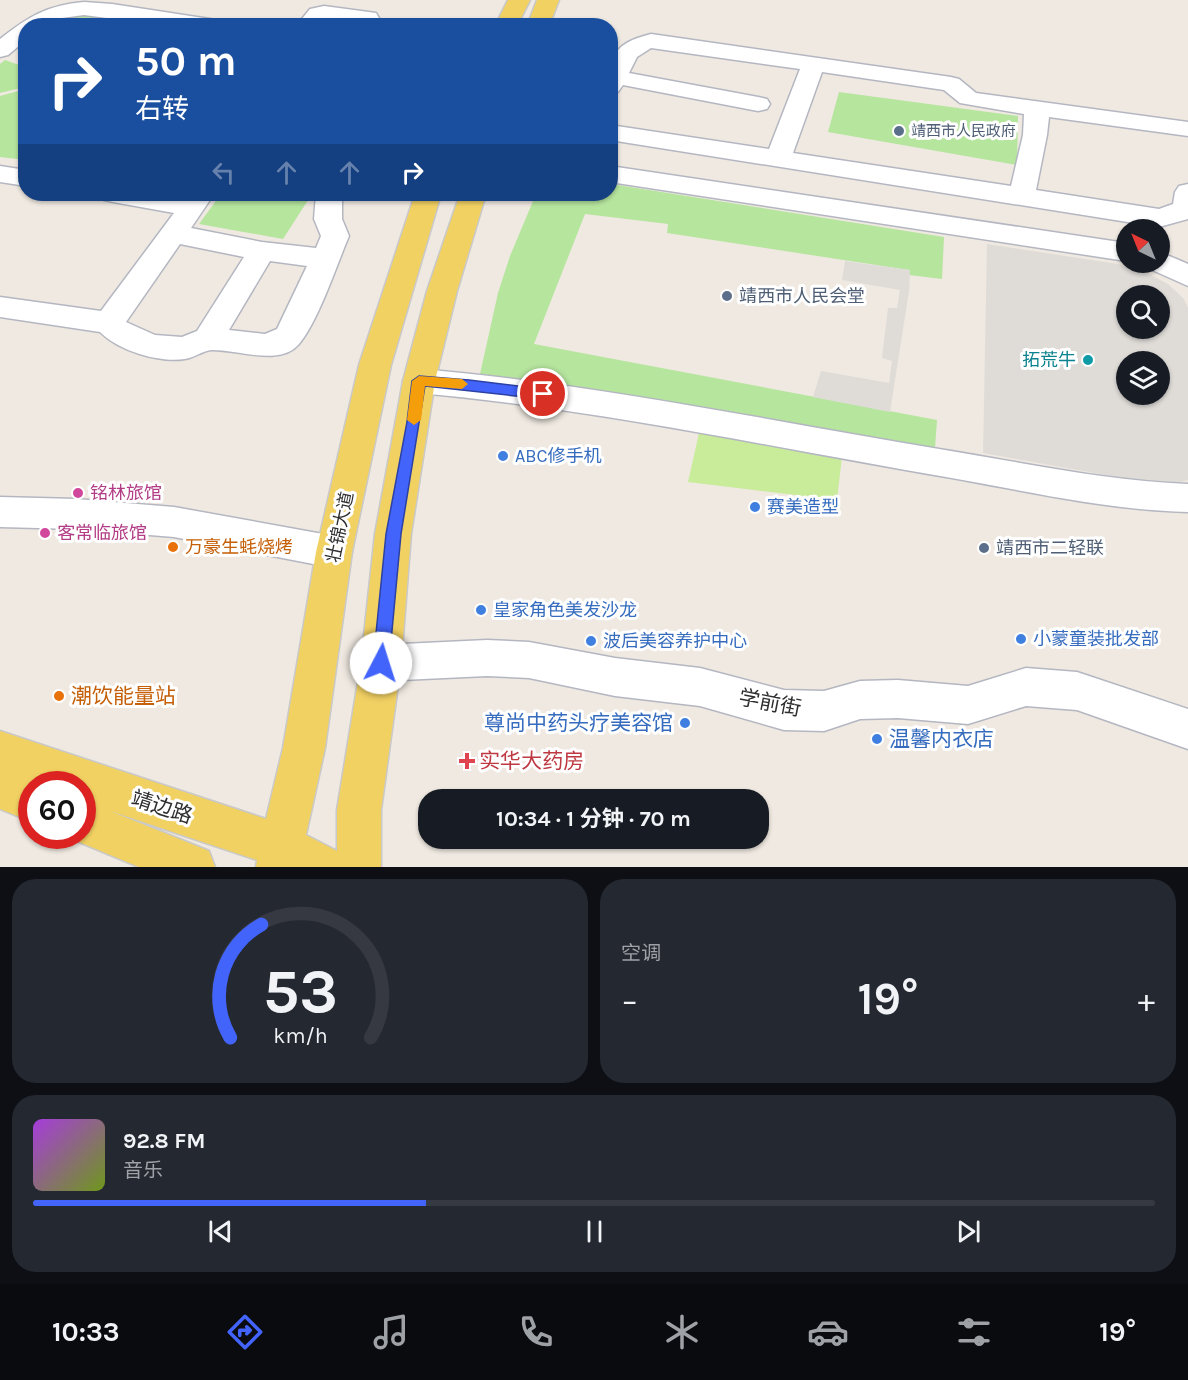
<!DOCTYPE html>
<html lang="zh">
<meta charset="utf-8">
<style>
body{margin:0;font-family:Karla,"Noto Sans SC",sans-serif;background:#242831;color:#f1f3f6;height:100vh;display:flex;flex-direction:column;font-size:22px;white-space:nowrap}
*{box-sizing:border-box;margin:0}
p{font-size:20px;color:#9ea1a6}
.icon{flex:none;width:33px;height:33px;fill:none;stroke:currentColor;stroke-width:2;stroke-linecap:round;stroke-linejoin:round}
.map{position:relative;height:867px;overflow:hidden}
.side{display:flex;flex-direction:column;gap:12px;padding:12px;background:#0d0f14;flex:1}
.side>*{flex:none}
.hud{position:absolute;left:18px;top:18px;width:600px;height:183px;border-radius:24px;box-shadow:0 2px 4px #0004;background:#1a4fa0;color:#fff;overflow:hidden}
.needle{width:39px;rotate:317deg}
.fabs{position:absolute;left:1116px;top:219px;display:grid;gap:12px}
.fabs a{display:grid;place-items:center;width:54px;height:54px;border-radius:50%;background:#171b24;box-shadow:0 2px 4px #0004;font-size:30px}
.speed{position:absolute;left:18px;top:771px;display:flex;gap:12px;font-size:30px;font-weight:700;text-align:center}
.speed>*{display:grid;place-content:center;width:78px;height:78px;border-radius:50%;background:#171b24;box-shadow:0 2px 4px #0004;line-height:1}
.speed .limit{border:9px solid #d22;background:#fff;color:#111}
.pin{position:absolute;display:grid;place-items:center;width:51px;height:51px;color:#fff;margin:-26px;border:3px solid #fff;border-radius:50%;box-shadow:0 2px 6px #0007}
.me{position:absolute;width:66px;margin:-33px;rotate:5deg;stroke-linejoin:round;filter:drop-shadow(0 0 4px #0008)}
.turn{display:flex;align-items:center;gap:21px;height:126px;padding:0 18px;font-size:27px}
.turn .icon{width:78px;height:78px;stroke-width:2.5}
.turn b{display:block;font-size:42px;line-height:51px}
.lanes{display:flex;align-items:center;height:57px;padding:0 18px;background:#0003;justify-content:center;gap:30px;direction:ltr}
.lanes .off{opacity:.35}
.big{font-size:45px;font-weight:700;line-height:1.1}
.side .tile{flex:1;display:flex;flex-direction:column;justify-content:center;gap:9px;min-width:0;padding:0 21px;border-radius:24px;background:#242831}
.side .dial{align-items:center;gap:0}
.dial svg{height:156px;overflow:visible;fill:none;stroke:#363941;stroke-width:7;stroke-linecap:round;text-anchor:middle}
.dial text{fill:#f1f3f6;stroke:none}
.song{display:flex;align-items:center;gap:18px}
.cover{width:72px;height:72px;border-radius:9px;background:linear-gradient(135deg,hsl(280 70% 55%),hsl(80 70% 35%))}
.played{height:6px;border-radius:3px;background:linear-gradient(90deg,#4264fb 35%,#363941 35%)}
.keys{display:flex;justify-content:space-around;direction:ltr}
.heat{display:flex;justify-content:space-between;align-items:center;font-size:33px;direction:ltr}
.side .tiles{flex:1;display:grid;gap:12px;grid-template-columns:1fr 1fr}
.tile:last-child{grid-column:span 2}
.trip{position:absolute;left:418px;top:789px;width:351px;height:60px;border-radius:24px;background:#171b24;box-shadow:0 2px 4px #0004;font-weight:700;line-height:60px;text-align:center}
.tabs{display:flex;height:96px;justify-content:space-around;align-items:center;background:#090b0e;color:#9ea1a6}
.tabs .icon{width:42px;height:42px}
.tabs .selected{color:#4264fb}
.tabs b{font-size:27px;color:#f1f3f6}
.map>svg:first-child{display:block}
.green{fill:#b6e59e}
.pitch{fill:#c9ec9a}
.plaza{fill:#dfdcd8;fill-rule:evenodd}
.lines{fill:none;stroke-linecap:round;stroke-linejoin:round}
.minor-casing{stroke:#b4b7c1;stroke-width:3}
.major-casing{stroke:#c9c9c9;stroke-width:3}
.minor{fill:#fff;fill-rule:evenodd}
.major{fill:#f2d163;fill-rule:evenodd}
.route{fill:#4264fb;stroke:#2b41a3;stroke-width:1.5}
.slow{fill:#f59e0b}
.service-dot{fill:#5c6f8a;stroke:#fff;stroke-width:2}
.culture-dot{fill:#0f9aa8;stroke:#fff;stroke-width:2}
.shop-dot{fill:#3f7fe0;stroke:#fff;stroke-width:2}
.hotel-dot{fill:#d1479c;stroke:#fff;stroke-width:2}
.food-dot{fill:#e8710a;stroke:#fff;stroke-width:2}
.health-dot{fill:#e0444e;stroke:#fff;stroke-width:2}
.labels{text-anchor:middle;dominant-baseline:central;stroke-width:6;stroke-linejoin:round;paint-order:stroke}
.far-service-label{font-size:15px;fill:#4e5e75;stroke:#fff;text-anchor:start}
.service-label{font-size:18px;fill:#4e5e75;stroke:#fff;text-anchor:start}
.culture-label{font-size:18px;fill:#0d838f;stroke:#fff;text-anchor:end}
.shop-label{font-size:18px;fill:#366cbe;stroke:#fff;text-anchor:start}
.hotel-label{font-size:18px;fill:#b23c85;stroke:#fff;text-anchor:start}
.street-label{font-size:18px;fill:#2e2e2e;stroke:#fff}
.food-label{font-size:18px;fill:#c56008;stroke:#fff;text-anchor:start}
.near-food-label{font-size:21px;fill:#c56008;stroke:#fff;text-anchor:start}
.near-street-label{font-size:21px;fill:#2e2e2e;stroke:#fff}
.near-shop-label{font-size:21px;fill:#366cbe;stroke:#fff;text-anchor:end}
.near-health-label{font-size:21px;fill:#be3a42;stroke:#fff;text-anchor:start}
</style>
<div class="map">
<svg width="1188" height="867" viewBox="0 0 1188 867">
<rect width="100%" height="100%" fill="#efe9e1"/>
<!-- green -->
<g class="green">
<path d="M78,12L169,26H49L57,19Z"/>
<path d="M5,60L25,67V87L0,93V64Z"/>
<path d="M25,89V160L0,157V96Z"/>
<path d="M839,92L1018,116L1017,165L828,132Z"/>
<path d="M611,184L944,237L942,279L909,275V270L667,233L668,224L585,214L534,344L937,420L935,448L480,374L498,293L510,256L536,194H610Z"/>
<path d="M221,194H312L283,239L199,224Z"/>
</g>
<!-- pitch -->
<path class="pitch" d="M699,433L842,456L837,500L688,482Z"/>
<!-- plaza -->
<g class="plaza">
<path d="M987,244L1118,264L1151,275L1168,284L1184,299L1188,308V480L1174,484L1145,482L983,453ZM1126,296H1160V328H1126ZM1126,362H1160V394H1126Z"/>
<path d="M845,261L910,270L909,291L890,412L813,397L821,371L889,383L892,361L882,358L888,308H897L900,290L842,280Z"/>
</g>
<g class="lines">
<defs>
<g id="minor">
<path d="M84,2L112,4L210,19L218,21L221,26H166L84,15L62,18L46,26H26V40L8,55L0,57V39C28,17 47,5 84,2Z"/>
<path d="M324,6L376,13L379,18L377,26H355L356,23L326,19L319,26H296L310,9Z"/>
<path d="M651,34L951,77L959,79L976,93L1188,122V136L1049,117L1047,135L1036,190L1159,209L1173,204L1175,192L1179,186L1188,184V219L1159,227L610,140V125L769,149L800,69L651,48L637,57L629,73L758,97L767,99L770,104L767,109L758,111L623,85L618,92L610,94C610,57 611,44 651,34ZM822,72L944,90L960,103L1024,114L1023,135L1011,186L793,153Z"/>
<path d="M0,166L26,170V186L0,182Z"/>
<path d="M610,166L1126,243V261L610,182Z"/>
<path d="M100,194H161L185,198L188,194H214L191,228L262,242L316,248L321,236L314,219L316,194H342V219L349,236C337,264 318,322 299,344C280,367 236,349 211,350C202,351 194,358 185,359C159,363 119,351 100,332L0,317V297L101,311L174,213L113,202L104,200ZM180,244L244,257L197,331L182,337L155,335L126,322ZM270,261L307,266L277,329L265,334L229,330Z"/>
<path d="M1160,252L1188,264V286L1150,269L1146,262H1160Z"/>
<path d="M419,369C596,384 770,421 945,450C1025,463 1107,481 1188,484V512C1107,510 1026,491 946,477C771,447 596,409 419,393L408,389L403,381L408,373Z"/>
<path d="M0,497L76,499L174,507L334,536L347,541L352,552L347,563L334,568L174,537L76,529L0,527Z"/>
<path d="M487,640L529,642L615,658L700,668L784,690L824,691L860,681L898,680L968,686L1026,668L1077,672L1188,709V749L1077,710L1026,706L968,724L898,718L860,719L824,731L784,730L700,706L615,696L529,678L487,676L381,681L367,676L361,663L367,650L381,645Z"/>
</g>
<g id="major">
<path d="M508,0H530L517,26H495Z"/>
<path d="M537,0H559L549,26H527Z"/>
<path d="M415,194H441L391,365L352,552L325,748L306,835L337,851V810L361,663L375,534L403,381L427,291L460,194H486L457,291L435,381L411,534L401,663L381,810V867H256L257,860L110,811L209,851L215,867H139L67,837L66,836H82V784H32V822L0,809V731L266,819L283,748L316,552L359,365Z"/>
</g>
</defs>
<!-- minor casing -->
<use href="#minor" class="minor-casing"/>
<!-- major casing -->
<use href="#major" class="major-casing"/>
<!-- minor -->
<use href="#minor" class="minor"/>
<!-- major -->
<use href="#major" class="major"/>
</g>
<!-- route -->
<path class="route" d="M419,376L469,380L543,389L550,394L543,399L425,386L401,534L389,663L387,669L381,671L376,669L373,663L386,534L407,422L412,381Z"/>
<!-- slow -->
<path class="slow" d="M419,376L462,379L468,384L462,389L425,386L421,420L414,425L407,420L412,381Z"/>
<!-- markers -->
<g class="service-dot">
<circle cx="899" cy="131" r="6"/>
<circle cx="727" cy="296" r="6"/>
<circle cx="984" cy="548" r="6"/>
</g>
<circle class="culture-dot" cx="1088" cy="360" r="6"/>
<g class="shop-dot">
<circle cx="503" cy="456" r="6"/>
<circle cx="755" cy="507" r="6"/>
<circle cx="481" cy="610" r="6"/>
<circle cx="1021" cy="639" r="6"/>
<circle cx="591" cy="641" r="6"/>
<circle cx="685" cy="723" r="6"/>
<circle cx="877" cy="739" r="6"/>
</g>
<g class="hotel-dot">
<circle cx="78" cy="493" r="6"/>
<circle cx="45" cy="533" r="6"/>
</g>
<g class="food-dot">
<circle cx="173" cy="547" r="6"/>
<circle cx="59" cy="696" r="6"/>
</g>
<path class="health-dot" d="M464 752h6v6h6v6h-6v6h-6v-6h-6v-6h6z"/>
<g class="labels">
<!-- far-service labels -->
<g class="far-service-label">
<text x="911" y="131">靖西市人民政府</text>
</g>
<!-- service labels -->
<g class="service-label">
<text x="739" y="296">靖西市人民会堂</text>
<text x="996" y="548">靖西市二轻联</text>
</g>
<!-- culture labels -->
<g class="culture-label">
<text x="1076" y="360">拓荒牛</text>
</g>
<!-- shop labels -->
<g class="shop-label">
<text x="515" y="456">ABC修手机</text>
<text x="767" y="507">赛美造型</text>
<text x="493" y="610">皇家角色美发沙龙</text>
<text x="1033" y="639">小蒙童装批发部</text>
<text x="603" y="641">波后美容养护中心</text>
</g>
<!-- hotel labels -->
<g class="hotel-label">
<text x="90" y="493">铭林旅馆</text>
<text x="57" y="533">客常临旅馆</text>
</g>
<!-- street labels -->
<g class="street-label">
<text transform="translate(340 527) rotate(-78)">壮锦大道</text>
</g>
<!-- food labels -->
<g class="food-label">
<text x="185" y="547">万豪生蚝烧烤</text>
</g>
<!-- near-food labels -->
<g class="near-food-label">
<text x="71" y="696">潮饮能量站</text>
</g>
<!-- near-street labels -->
<g class="near-street-label">
<text transform="translate(770 703) rotate(11)">学前街</text>
<text transform="translate(162 807) rotate(18)">靖边路</text>
</g>
<!-- near-shop labels -->
<g class="near-shop-label">
<text x="673" y="723">尊尚中药头疗美容馆</text>
<text x="889" y="739" text-anchor="start">温馨内衣店</text>
</g>
<!-- near-health labels -->
<g class="near-health-label">
<text x="479" y="761">实华大药房</text>
</g>
</g>
</svg>
<div class="fabs">
<a><svg class="needle" viewBox="-14 -14 28 28"><path d="M0-13l5 13h-10z" fill="#e53935"/><path d="M0 13l5-13h-10z" fill="#9ea1a6"/></svg></a>
<a><svg class="icon" aria-label="search" viewBox="0 0 24 24"><circle cx="10" cy="10" r="6"/><path d="M15 15l6 6"/></svg></a>
<a><svg class="icon" aria-label="layers" viewBox="0 0 24 24"><path d="M12 4l9 5-9 5-9-5zM3 14l9 5 9-5"/></svg></a>
</div>
<div class="speed"><div class="limit">60</div></div>
<div class="pin" style="left:543px;top:394px;background:#d93025"><svg class="icon" aria-label="arrive" viewBox="0 0 24 24"><path d="M6 21V4h12l-3 4 3 4H6"/></svg></div>
<svg class="me" style="left:381px;top:663px" viewBox="-20 -20 40 40"><circle r="19" fill="#fff"/><path d="M0-13L10 11 0 6-10 11z" fill="#4264fb"/></svg>
<div class="trip">10:34 · 1 分钟 · 70 m</div>
<div class="hud">
<div class="turn"><svg class="icon" aria-label="right" viewBox="0 0 24 24"><path d="M7 20v-9h11M14 6l5 5-5 5"/></svg><div><b>50 m</b>右转</div></div>
<div class="lanes"><svg class="icon off" aria-label="left" viewBox="0 0 24 24"><path d="M17 20v-9H6M10 6l-5 5 5 5"/></svg><svg class="icon off" aria-label="ahead" viewBox="0 0 24 24"><path d="M12 20V5M6 11l6-6 6 6"/></svg><svg class="icon off" aria-label="ahead" viewBox="0 0 24 24"><path d="M12 20V5M6 11l6-6 6 6"/></svg><svg class="icon" aria-label="right" viewBox="0 0 24 24"><path d="M7 20v-9h11M14 6l5 5-5 5"/></svg></div>
</div>
</div>
<section class="side">
<div class="tiles">
<div class="tile dial"><svg viewBox="0 0 100 80">
<path d="M14 69A42 42 0 1 1 86 69"/>
<path d="M14 69A42 42 0 0 1 30 11" stroke="#4264fb"/>
<text x="50" y="56" font-size="32" font-weight="700">53</text>
<text x="50" y="72" font-size="11">km/h</text>
</svg></div>
<div class="tile"><p>空调</p>
<div class="heat"><a>−</a><b class="big">19°</b><a>+</a></div>
</div>
<div class="tile">
<div class="song"><i class="cover"></i><div><b>92.8 FM</b><p>音乐</p></div></div>
<div class="played"></div>
<div class="keys"><svg class="icon" aria-label="previous" viewBox="0 0 24 24"><path d="M18 5L8 12l10 7zM5 5v14"/></svg><svg class="icon" aria-label="pause" viewBox="0 0 24 24"><path d="M8 5v14M16 5v14"/></svg><svg class="icon" aria-label="next" viewBox="0 0 24 24"><path d="M6 5l10 7-10 7zM19 5v14"/></svg></div>
</div>
</div>
</section>
<nav class="tabs">
<b>10:33</b>
<svg class="icon selected" aria-label="directions" viewBox="0 0 24 24"><path d="M12 3l9 9-9 9-9-9zM9 14v-3h6M13 9l2 2-2 2"/></svg>
<svg class="icon" aria-label="music" viewBox="0 0 24 24"><path d="M9 18V5l10-2v13"/><circle cx="6" cy="18" r="3"/><circle cx="16" cy="16" r="3"/></svg>
<svg class="icon" aria-label="phone" viewBox="0 0 24 24"><path d="M5 4h4l2 5-3 2q2 4 5 5l2-3 5 2v4C11 20 4 13 5 4z"/></svg>
<svg class="icon" aria-label="climate" viewBox="0 0 24 24"><path d="M12 3v18M4 7l16 10M4 17L20 7"/></svg>
<svg class="icon" aria-label="car" viewBox="0 0 24 24"><path d="M5 17H2v-5l4-1 3-4h7l3 4 3 1v5h-3M9 17h6M6 11h13"/><circle cx="7" cy="17" r="2"/><circle cx="17" cy="17" r="2"/></svg>
<svg class="icon" aria-label="filters" viewBox="0 0 24 24"><path d="M4 7h16M4 17h16"/><circle cx="9" cy="7" r="2"/><circle cx="15" cy="17" r="2"/></svg>
<b>19°</b>
</nav>
